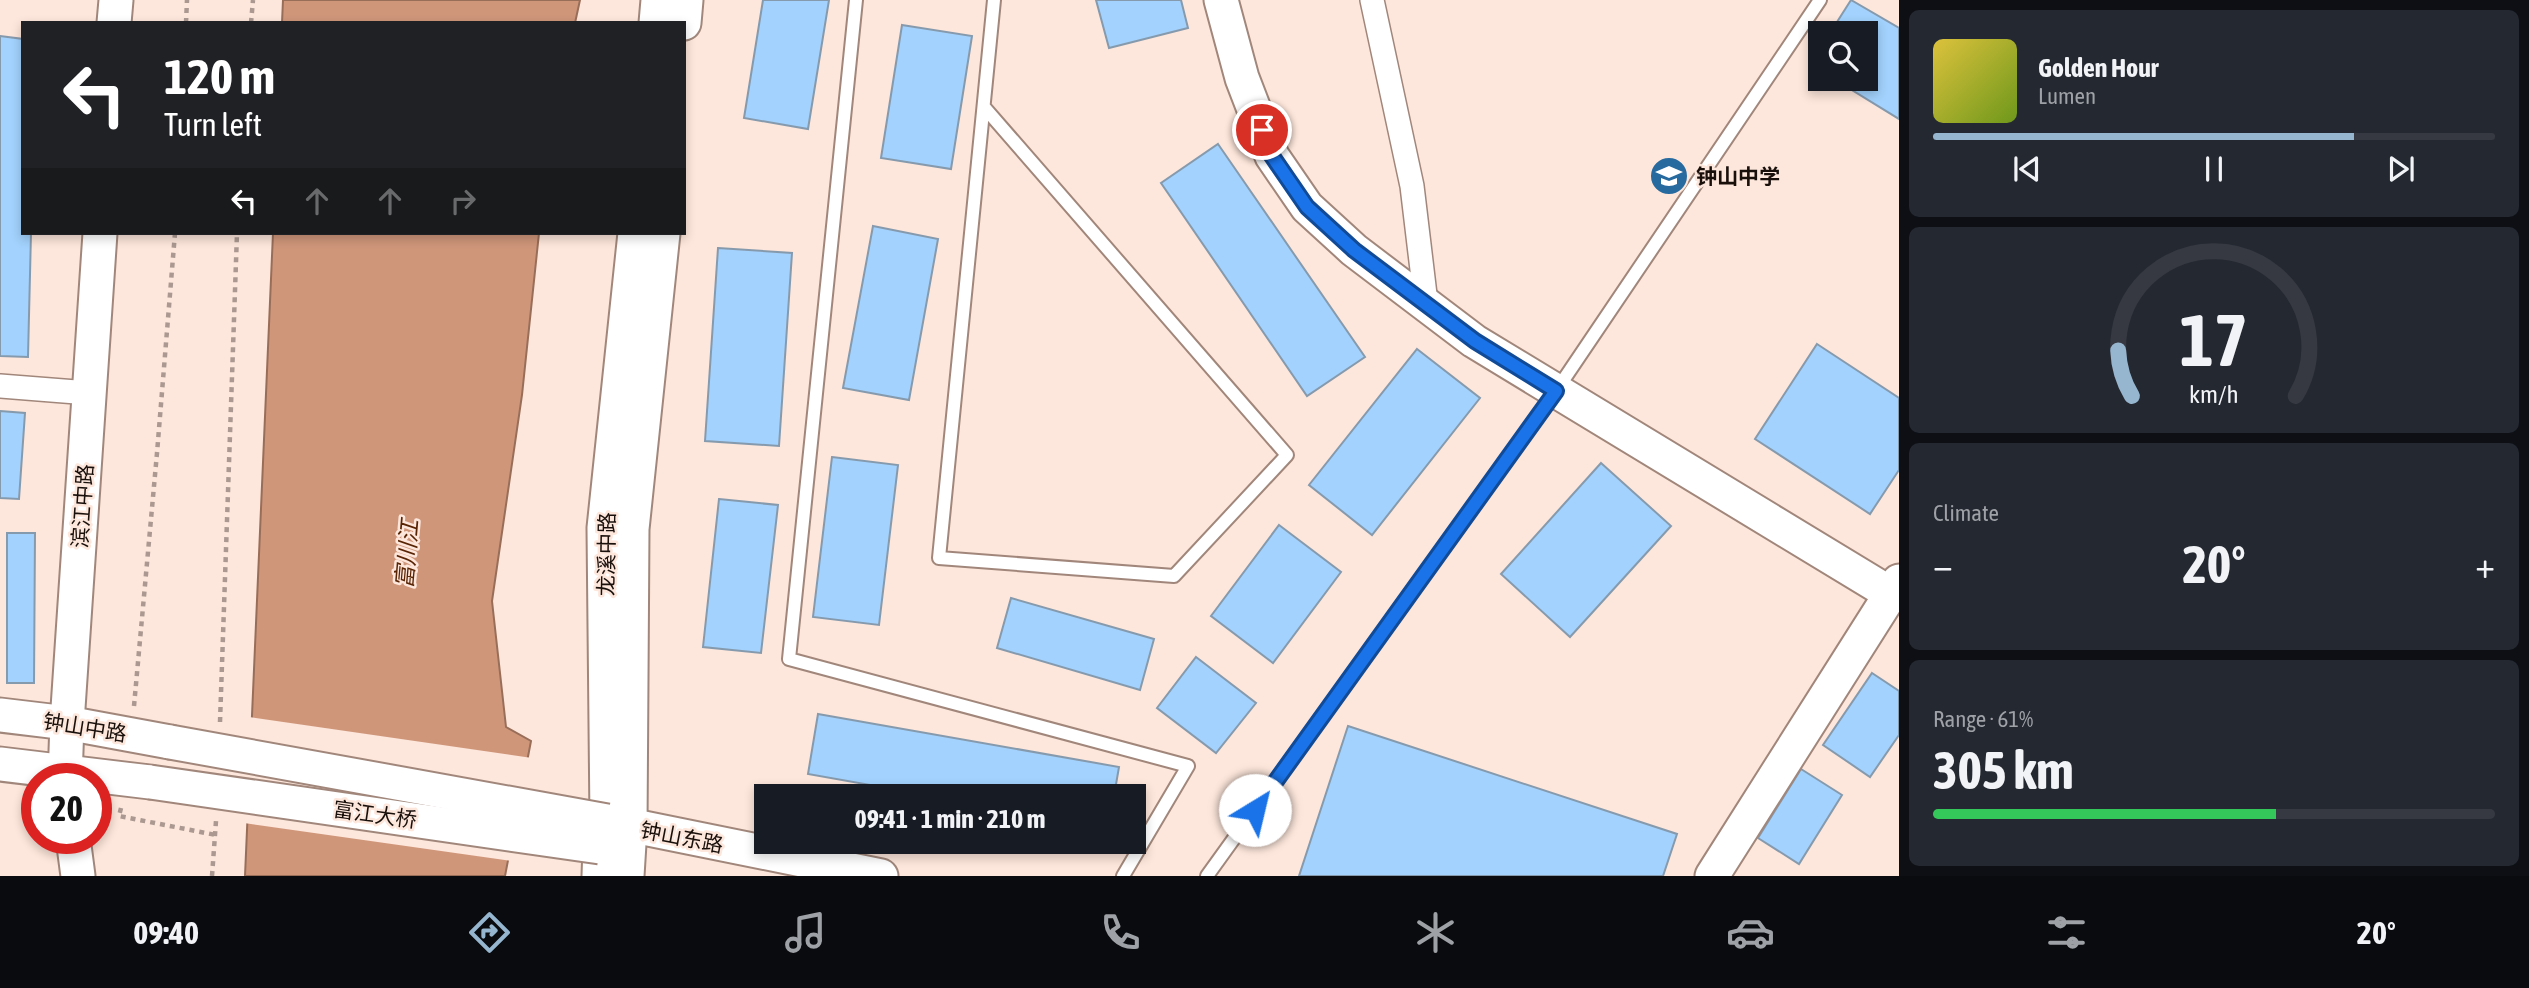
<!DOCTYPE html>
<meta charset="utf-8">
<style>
body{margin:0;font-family:"Asap Condensed","Noto Sans SC",sans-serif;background:#242831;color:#f1f3f6;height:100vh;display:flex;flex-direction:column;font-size:26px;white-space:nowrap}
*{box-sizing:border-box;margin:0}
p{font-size:23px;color:#9ea1a6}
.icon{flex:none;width:38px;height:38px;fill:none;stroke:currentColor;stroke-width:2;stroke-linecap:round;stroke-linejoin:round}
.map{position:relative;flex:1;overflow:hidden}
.panel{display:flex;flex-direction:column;gap:10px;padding:10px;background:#0d0f14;width:630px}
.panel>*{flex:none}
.top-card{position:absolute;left:21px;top:21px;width:665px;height:214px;border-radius:0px;box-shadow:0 4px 10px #0003;background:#202124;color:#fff;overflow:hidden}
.buttons{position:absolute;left:1808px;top:21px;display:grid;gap:14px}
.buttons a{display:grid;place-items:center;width:70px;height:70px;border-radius:0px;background:#171b24;box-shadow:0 4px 10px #0003;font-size:35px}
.speed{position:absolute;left:21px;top:763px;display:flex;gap:14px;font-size:35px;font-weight:700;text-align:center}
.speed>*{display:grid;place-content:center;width:91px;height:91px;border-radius:50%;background:#171b24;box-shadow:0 4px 10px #0003;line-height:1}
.speed .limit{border:10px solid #d22;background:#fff;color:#111}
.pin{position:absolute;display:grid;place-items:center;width:60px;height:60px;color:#fff;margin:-30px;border:4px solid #fff;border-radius:50%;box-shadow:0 2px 7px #0007}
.me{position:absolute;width:77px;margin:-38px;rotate:36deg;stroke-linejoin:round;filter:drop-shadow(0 0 5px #0008)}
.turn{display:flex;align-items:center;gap:24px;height:147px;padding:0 28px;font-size:32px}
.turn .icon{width:91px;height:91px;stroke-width:2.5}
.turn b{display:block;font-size:49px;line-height:60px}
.lanes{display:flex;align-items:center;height:66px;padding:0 28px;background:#0003;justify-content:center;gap:35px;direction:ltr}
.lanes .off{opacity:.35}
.big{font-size:52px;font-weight:700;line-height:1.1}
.panel .widget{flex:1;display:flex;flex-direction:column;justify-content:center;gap:10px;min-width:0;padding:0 24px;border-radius:10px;background:#242831}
.panel .dial{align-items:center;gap:0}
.dial svg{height:182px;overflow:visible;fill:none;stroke:#363941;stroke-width:7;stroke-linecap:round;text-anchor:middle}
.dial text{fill:#f1f3f6;stroke:none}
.song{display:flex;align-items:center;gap:21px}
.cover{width:84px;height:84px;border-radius:10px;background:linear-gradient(135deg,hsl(50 70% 55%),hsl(80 70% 35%))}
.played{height:7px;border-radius:4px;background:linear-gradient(90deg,#96b5cf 75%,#363941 75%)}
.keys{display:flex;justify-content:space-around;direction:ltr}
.heat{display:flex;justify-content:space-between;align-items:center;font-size:38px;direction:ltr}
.charge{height:10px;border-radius:5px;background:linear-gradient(90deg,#34c759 61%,#363941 0)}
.trip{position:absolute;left:754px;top:784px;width:392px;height:70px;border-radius:0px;background:#171b24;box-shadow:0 4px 10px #0003;font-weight:700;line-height:70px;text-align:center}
.dock{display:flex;height:112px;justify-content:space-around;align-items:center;background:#090b0e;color:#9ea1a6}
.dock .icon{width:49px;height:49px}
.dock .current{color:#96b5cf}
.dock b{font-size:32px;color:#f1f3f6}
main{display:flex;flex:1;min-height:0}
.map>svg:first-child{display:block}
.water{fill:#cf967a;stroke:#986e59;stroke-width:2}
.pier{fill:#fde6db}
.building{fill:#a2d2fd;stroke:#869aad;stroke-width:2}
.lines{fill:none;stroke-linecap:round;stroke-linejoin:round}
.lane-casing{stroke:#a1877b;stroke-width:16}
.street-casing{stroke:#a1877b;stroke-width:26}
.secondary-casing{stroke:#a1877b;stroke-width:37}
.path{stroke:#ab9991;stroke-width:4.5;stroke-dasharray:5 5;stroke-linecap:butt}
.lane{stroke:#fff;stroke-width:12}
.street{stroke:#fff;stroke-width:23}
.secondary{stroke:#fff;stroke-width:33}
.secondary-bridge-casing{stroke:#a1877b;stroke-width:37;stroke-linecap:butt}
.secondary-bridge{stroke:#fff;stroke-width:33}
.route-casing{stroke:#114b97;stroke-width:18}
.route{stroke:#1a73e8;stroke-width:12}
.labels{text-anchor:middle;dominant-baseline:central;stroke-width:5;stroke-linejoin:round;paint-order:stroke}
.poi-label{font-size:21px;font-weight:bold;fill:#19100c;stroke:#fde6db;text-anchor:start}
.street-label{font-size:21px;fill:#19100c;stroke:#fde6db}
.water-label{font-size:23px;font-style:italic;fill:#582404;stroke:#fde6db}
</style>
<main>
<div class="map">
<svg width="1899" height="876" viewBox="0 0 1899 876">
<rect width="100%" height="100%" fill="#fde6db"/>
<!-- water -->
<g class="water">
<path d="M283,0H580L575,23H282Z"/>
<path d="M273,233H539L522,395L492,601L506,727L531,741L505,876H245Z"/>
</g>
<!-- pier -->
<path class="pier" d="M249,717L532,758L512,861L244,823Z"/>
<!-- building -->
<g class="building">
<path d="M763,0H829L808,129L744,118Z"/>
<path d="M1096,0H1181L1188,28L1109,48Z"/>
<path d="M1851,0L1899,28V119L1834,79H1866V33H1830Z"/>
<path d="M902,25L972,36L951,169L881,158Z"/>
<path d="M0,36L23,39V233H31L28,357L0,356Z"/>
<path d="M1218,144L1365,357L1307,396L1161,183Z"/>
<path d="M873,226L938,239L909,400L843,388Z"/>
<path d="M718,248L792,253L779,446L705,441Z"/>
<path d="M1817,344L1899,398V470L1870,514L1755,439Z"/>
<path d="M1417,349L1480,398L1372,535L1309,485Z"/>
<path d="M0,411L25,413L19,499L0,498Z"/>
<path d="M832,457L898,465L879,625L813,617Z"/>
<path d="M1601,463L1671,526L1570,637L1501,574Z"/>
<path d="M719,499L778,505L761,653L703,647Z"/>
<path d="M1279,525L1341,572L1273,663L1211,616Z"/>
<path d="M7,533H35L34,683H7Z"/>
<path d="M1011,598L1154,639L1140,690L997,648Z"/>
<path d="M1196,657L1256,703L1216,753L1157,708Z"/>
<path d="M1872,673L1899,691V735L1870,777L1823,745Z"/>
<path d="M818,714L1119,767L1114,796H932L808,774Z"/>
<path d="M1348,726L1677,834L1663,876H1299Z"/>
<path d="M1801,769L1842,795L1799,864L1758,838Z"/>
</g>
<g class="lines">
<defs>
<g id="lane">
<path d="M856,0L789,659L1188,766L1123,876"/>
<path d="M984,107L1287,455L1174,576L939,558L994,0"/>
<path d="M1207,876L1556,391L1820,0"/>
</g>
<g id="street">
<path d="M1372,0L1412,186L1426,303"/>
<path d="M0,386L89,393"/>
</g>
<g id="secondary">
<path d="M1221,0L1242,78L1272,156L1307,207L1354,250L1474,341L1891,594"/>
<path d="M114,23L116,0"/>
<path d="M656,23L658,0"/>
<path d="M684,23L686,0"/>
<path d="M0,715L67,723L170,742"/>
<path d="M0,764L150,782"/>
<path d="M65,779L67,723L100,233"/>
<path d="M609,821L881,876"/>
<path d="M73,838L78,876"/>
<path d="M599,876L600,847L607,821L604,528L635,233"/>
<path d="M627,876L630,827L632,529L663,233"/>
<path d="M1712,876L1899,581"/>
</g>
</defs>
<!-- lane casing -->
<use href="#lane" class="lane-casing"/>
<!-- street casing -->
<use href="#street" class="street-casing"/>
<!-- secondary casing -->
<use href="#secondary" class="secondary-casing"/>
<!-- path -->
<g class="path">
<path d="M186,23L187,0"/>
<path d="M251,23L253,0"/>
<path d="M134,706L157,453L175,233"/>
<path d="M220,722L237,233"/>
<path d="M121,808L119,816L216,835"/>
<path d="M212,876L216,821"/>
</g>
<!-- lane -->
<use href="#lane" class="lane"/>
<!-- street -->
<use href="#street" class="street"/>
<!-- secondary -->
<use href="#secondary" class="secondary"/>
<defs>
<g id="secondary-bridge">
<path d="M170,742L607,821"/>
<path d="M150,782L600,847"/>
</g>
</defs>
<!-- secondary-bridge casing -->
<use href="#secondary-bridge" class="secondary-bridge-casing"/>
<!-- secondary-bridge -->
<use href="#secondary-bridge" class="secondary-bridge"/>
</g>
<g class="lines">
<defs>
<path id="route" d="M1255,810L1556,391L1475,341L1354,250L1307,207L1272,156L1262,130"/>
</defs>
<!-- route casing -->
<use href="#route" class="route-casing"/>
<!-- route -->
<use href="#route" class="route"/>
</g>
<!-- icons -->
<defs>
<symbol id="school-disc" viewBox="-11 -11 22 22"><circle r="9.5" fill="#276a9f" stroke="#fde6db"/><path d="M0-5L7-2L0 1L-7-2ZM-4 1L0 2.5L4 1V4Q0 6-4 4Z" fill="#fff"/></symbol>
</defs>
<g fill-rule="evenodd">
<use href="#school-disc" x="1647" y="154" width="44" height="44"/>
</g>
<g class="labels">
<!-- poi labels -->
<g class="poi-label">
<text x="1696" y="176">钟山中学</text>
</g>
<!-- street labels -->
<g class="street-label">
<text transform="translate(82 506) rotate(-86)">滨江中路</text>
<text transform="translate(606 554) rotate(-89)">龙溪中路</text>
<text transform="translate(85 727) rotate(9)">钟山中路</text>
<text transform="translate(375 814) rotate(8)">富江大桥</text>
<text transform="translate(682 837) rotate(11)">钟山东路</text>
</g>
<!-- water labels -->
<g class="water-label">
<text transform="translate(407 554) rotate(-85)">富川江</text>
</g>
</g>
</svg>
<div class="buttons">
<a><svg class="icon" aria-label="search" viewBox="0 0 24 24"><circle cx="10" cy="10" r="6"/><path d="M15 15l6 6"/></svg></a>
</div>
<div class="speed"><div class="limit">20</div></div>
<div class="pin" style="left:1262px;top:130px;background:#d93025"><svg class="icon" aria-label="arrive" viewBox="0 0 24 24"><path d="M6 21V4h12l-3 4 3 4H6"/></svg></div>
<svg class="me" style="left:1255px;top:810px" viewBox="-20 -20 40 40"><circle r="19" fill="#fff"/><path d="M0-13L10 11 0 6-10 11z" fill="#1a73e8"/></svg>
<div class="trip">09:41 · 1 min · 210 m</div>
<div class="top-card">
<div class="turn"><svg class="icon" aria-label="left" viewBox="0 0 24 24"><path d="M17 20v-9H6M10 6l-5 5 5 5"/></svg><div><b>120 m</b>Turn left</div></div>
<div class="lanes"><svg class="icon" aria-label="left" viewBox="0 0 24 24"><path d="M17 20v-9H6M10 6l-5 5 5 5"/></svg><svg class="icon off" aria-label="ahead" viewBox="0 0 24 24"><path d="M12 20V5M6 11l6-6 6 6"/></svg><svg class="icon off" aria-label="ahead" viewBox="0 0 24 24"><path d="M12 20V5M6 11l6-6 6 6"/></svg><svg class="icon off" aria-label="right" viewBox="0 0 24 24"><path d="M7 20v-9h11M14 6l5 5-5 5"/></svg></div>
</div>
</div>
<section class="panel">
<div class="widget">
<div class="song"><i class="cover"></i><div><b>Golden Hour</b><p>Lumen</p></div></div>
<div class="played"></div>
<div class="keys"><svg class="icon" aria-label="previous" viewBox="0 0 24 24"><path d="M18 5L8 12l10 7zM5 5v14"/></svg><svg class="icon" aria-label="pause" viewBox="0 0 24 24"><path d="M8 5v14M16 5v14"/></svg><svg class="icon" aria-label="next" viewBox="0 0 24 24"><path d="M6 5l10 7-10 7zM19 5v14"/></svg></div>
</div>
<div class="widget dial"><svg viewBox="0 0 100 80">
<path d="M14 69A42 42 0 1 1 86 69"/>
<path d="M14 69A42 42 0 0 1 8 49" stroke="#96b5cf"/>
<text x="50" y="56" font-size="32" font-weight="700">17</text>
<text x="50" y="72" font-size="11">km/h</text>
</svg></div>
<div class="widget"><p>Climate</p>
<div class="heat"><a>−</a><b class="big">20°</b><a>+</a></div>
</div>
<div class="widget"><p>Range · 61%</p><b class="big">305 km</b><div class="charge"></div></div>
</section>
</main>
<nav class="dock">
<b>09:40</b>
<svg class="icon current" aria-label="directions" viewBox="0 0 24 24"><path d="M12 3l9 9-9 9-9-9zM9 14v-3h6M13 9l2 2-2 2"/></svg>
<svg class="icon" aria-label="music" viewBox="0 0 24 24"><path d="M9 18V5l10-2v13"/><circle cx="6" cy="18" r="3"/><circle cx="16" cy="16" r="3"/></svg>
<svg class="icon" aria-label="phone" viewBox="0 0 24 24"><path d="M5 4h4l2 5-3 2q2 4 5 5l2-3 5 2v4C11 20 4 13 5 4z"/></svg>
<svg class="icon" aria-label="climate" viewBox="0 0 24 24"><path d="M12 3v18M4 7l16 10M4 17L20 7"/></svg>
<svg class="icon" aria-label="car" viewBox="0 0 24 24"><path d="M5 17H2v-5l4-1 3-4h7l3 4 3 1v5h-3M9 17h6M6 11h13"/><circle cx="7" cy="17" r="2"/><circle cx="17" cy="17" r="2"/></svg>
<svg class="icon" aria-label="filters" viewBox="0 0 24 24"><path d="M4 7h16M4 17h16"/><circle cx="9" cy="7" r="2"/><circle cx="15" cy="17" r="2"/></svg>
<b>20°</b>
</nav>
